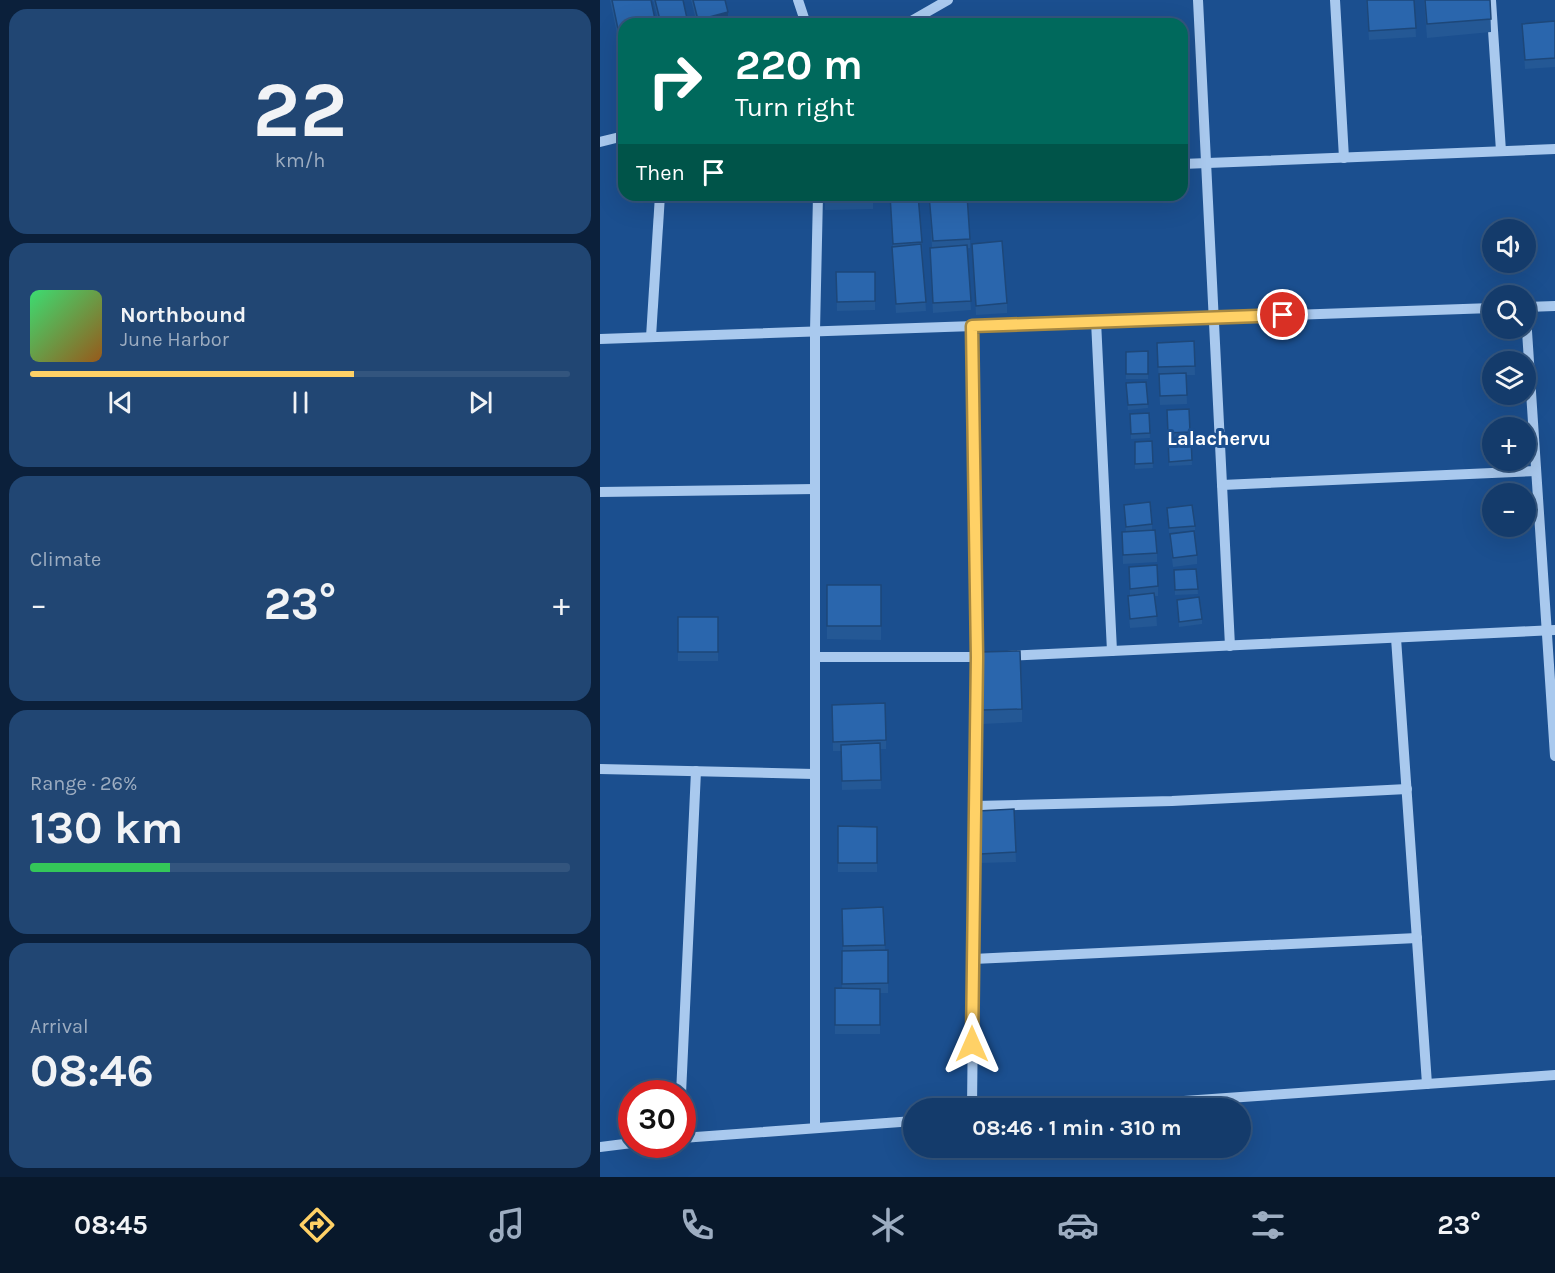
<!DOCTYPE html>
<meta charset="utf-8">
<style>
body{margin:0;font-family:Karla,sans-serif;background:#214673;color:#f1f3f6;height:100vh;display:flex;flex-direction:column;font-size:22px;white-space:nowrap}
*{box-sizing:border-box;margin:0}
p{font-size:20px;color:#9dadc1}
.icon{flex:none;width:33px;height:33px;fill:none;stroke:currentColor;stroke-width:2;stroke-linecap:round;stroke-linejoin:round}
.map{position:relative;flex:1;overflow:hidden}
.sheet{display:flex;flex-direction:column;gap:9px;padding:9px;background:#0b203b;width:600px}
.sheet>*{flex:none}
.banner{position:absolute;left:18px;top:18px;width:570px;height:183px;border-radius:18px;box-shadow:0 6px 24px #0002,0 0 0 2px #33557e;background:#00695c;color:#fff;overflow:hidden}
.fabs{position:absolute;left:882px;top:219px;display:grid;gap:12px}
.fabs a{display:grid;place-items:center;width:54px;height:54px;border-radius:50%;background:#143b6b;box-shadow:0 6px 24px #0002,0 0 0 2px #33557e;font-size:30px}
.speed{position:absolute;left:18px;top:1080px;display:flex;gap:12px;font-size:30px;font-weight:700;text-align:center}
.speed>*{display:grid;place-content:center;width:78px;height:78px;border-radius:50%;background:#143b6b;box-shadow:0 6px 24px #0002,0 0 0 2px #33557e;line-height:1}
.speed .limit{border:9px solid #d22;background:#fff;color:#111}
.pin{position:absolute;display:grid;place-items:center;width:51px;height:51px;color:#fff;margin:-26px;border:3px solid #fff;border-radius:50%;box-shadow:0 2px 6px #0007}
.me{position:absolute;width:66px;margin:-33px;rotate:0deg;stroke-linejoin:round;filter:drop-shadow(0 0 4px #0008)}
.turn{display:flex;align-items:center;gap:21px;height:126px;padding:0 18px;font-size:27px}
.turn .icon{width:78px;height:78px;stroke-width:2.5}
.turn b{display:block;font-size:42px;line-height:51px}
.then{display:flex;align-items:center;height:57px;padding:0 18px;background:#0003;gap:12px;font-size:22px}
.big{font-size:45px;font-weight:700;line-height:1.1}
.sheet .card{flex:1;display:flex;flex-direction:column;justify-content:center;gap:9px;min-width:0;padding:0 21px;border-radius:18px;background:#214673}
.sheet .dial{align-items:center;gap:0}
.dial b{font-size:78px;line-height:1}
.song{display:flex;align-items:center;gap:18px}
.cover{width:72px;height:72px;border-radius:9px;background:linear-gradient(135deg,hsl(140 70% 55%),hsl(30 70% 35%))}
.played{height:6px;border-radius:3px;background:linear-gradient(90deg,#ffd166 60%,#33557e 60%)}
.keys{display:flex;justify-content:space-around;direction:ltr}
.heat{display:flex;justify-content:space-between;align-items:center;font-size:33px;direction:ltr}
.charge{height:9px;border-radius:4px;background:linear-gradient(90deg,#34c759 26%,#33557e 0)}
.trip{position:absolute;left:303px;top:1098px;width:348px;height:60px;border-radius:30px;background:#143b6b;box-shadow:0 6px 24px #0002,0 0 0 2px #33557e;font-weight:700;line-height:60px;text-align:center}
.tabs{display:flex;height:96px;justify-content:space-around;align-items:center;background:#08182b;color:#9dadc1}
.tabs .icon{width:42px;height:42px}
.tabs .active{color:#ffd166}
.tabs b{font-size:27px;color:#f1f3f6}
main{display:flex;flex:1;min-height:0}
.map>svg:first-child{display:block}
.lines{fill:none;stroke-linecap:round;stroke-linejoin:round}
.minor{stroke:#a9c9ee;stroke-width:10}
.wall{fill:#245895}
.shaded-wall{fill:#1d4779}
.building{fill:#2a66ad;stroke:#1d4779;stroke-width:1.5}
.route-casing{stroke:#a68842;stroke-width:15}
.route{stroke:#ffd166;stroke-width:10}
.labels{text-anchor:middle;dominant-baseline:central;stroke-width:6;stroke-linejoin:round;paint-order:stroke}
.quarter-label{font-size:20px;font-weight:bold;fill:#fff;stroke:#1b4f8f}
</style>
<main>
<section class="sheet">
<div class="card dial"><b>22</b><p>km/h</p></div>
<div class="card">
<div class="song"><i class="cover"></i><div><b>Northbound</b><p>June Harbor</p></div></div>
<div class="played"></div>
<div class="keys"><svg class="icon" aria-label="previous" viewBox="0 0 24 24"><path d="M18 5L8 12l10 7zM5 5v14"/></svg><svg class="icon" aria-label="pause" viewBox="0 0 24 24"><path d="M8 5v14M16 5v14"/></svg><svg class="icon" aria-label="next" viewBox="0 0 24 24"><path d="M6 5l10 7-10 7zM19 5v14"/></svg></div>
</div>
<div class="card"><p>Climate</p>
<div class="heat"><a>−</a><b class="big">23°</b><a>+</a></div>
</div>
<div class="card"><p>Range · 26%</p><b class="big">130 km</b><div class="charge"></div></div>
<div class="card"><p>Arrival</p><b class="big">08:46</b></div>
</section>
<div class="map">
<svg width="955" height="1177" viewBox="0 0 955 1177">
<rect width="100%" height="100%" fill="#1b4f8f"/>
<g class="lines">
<!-- minor -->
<g class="minor">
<path d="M198,0L206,24"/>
<path d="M598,0L630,646"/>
<path d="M735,0L744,158"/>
<path d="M891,0L901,151"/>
<path d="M306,24L348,0"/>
<path d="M0,142L24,136"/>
<path d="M582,164L955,149"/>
<path d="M926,307L955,306"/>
<path d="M926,316L955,756"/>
<path d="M496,321L512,651"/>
<path d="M372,326L377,657L372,1108"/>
<path d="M51,337L60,195"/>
<path d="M0,339L892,308"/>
<path d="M622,485L936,471"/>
<path d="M0,492L215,489"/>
<path d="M796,638L827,1084"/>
<path d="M407,656L955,630"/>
<path d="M215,657H382"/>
<path d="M0,769L214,774"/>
<path d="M374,806L572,801L807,789"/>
<path d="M373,959L817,938"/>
<path d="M81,1094L96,771"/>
<path d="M485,1108L955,1075"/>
<path d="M215,1128V331L218,195"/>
<path d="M82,1138L314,1121"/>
<path d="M0,1147L32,1143"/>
</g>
</g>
<!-- wall -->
<g class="wall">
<path d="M10,0H51L24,24V42L19,43Z"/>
<path d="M53,0H83L88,24H59Z"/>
<path d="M91,0H125L128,21L117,24H97Z"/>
<path d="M766,0H814L816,37L769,40Z"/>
<path d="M824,0H890L891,32L827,38Z"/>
<path d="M955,21V67L925,69L922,24Z"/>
<path d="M225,195H273V209L225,210Z"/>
<path d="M290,195L322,242L326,311L296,313L292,256V247H293Z"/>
<path d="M329,195H367L370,239V248H367L371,310L333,313L330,257V248L332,247Z"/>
<path d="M372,244L407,303V313L376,315Z"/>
<path d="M236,272H275V310L237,311Z"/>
<path d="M594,341L595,375H586L587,404L560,405L557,343Z"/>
<path d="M548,351V379H526V352Z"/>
<path d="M546,382L548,408L528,410L526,383Z"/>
<path d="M589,409L590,436L568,437L567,410Z"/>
<path d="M549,413L550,438L531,439L530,414Z"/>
<path d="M591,438L592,465L569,466L568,440Z"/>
<path d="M552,441L553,468L535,469V442Z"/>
<path d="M524,505L552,524V531L557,553V562L523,564L522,532H526Z"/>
<path d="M567,508L595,526V530L569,533Z"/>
<path d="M570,534L597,555V564L573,567L570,543Z"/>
<path d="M529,567L558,586V596H555L557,626L530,628L528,605V596H530Z"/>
<path d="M596,569L598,594L575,595L574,570Z"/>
<path d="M227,585H281V640L227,639Z"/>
<path d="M577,600L602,619V624L579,627Z"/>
<rect x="78" y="617" width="40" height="44"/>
<path d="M381,652L422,709V722L383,724Z"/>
<path d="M232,714L286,740V749H280L281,789L242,790L241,751H233Z"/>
<path d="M414,809L416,862L380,863L378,811Z"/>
<path d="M238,826L277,827V872H238Z"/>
<path d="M283,907L285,950H288V993H280V1034H235V988H242L243,951L242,909Z"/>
</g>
<!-- shaded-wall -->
<g class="shaded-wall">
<path d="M128,12V21L117,24H98V20Z"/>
<path d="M24,32V42L19,43V34Z"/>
</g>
<!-- building -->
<g class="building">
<path d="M12,0H51L56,24H24V32L19,34Z"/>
<path d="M55,0H83L88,23L61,24Z"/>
<path d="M93,0H125L128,12L98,20Z"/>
<path d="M767,0H814L816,28L769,31Z"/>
<path d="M825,0H890L891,19L827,24Z"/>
<path d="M955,21V58L925,60L922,24Z"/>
<path d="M225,195H273V200L225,201Z"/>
<path d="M290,195H318L322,242L293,244Z"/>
<path d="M329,195H367L370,239L333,241Z"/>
<path d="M402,241L407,303L376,306L372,244Z"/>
<path d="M321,244L326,302L296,304L292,247Z"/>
<path d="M367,245L371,301L333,303L330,248Z"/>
<path d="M236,272H275V301L237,302Z"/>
<path d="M594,341L595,366L558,367L557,343Z"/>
<path d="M548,351V374H526V352Z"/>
<path d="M586,373L587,395L560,396L559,374Z"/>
<path d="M546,382L548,404L528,405L526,383Z"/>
<path d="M589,409L590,432L568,433L567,410Z"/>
<path d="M549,413L550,433L531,434L530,414Z"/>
<path d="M591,438L592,460L569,462L568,440Z"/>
<path d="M552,441L553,463L535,464V442Z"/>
<path d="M550,502L552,524L526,527L524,505Z"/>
<path d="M592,505L595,526L569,528L567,508Z"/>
<path d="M555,530L557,553L523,555L522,532Z"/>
<path d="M594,531L597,555L573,558L570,534Z"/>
<path d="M557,565L558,586L530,589L529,567Z"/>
<path d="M596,569L598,589L575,590L574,570Z"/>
<rect x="227" y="585" width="54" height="41"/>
<path d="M554,593L557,616L530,619L528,596Z"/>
<path d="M599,597L602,619L579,622L577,600Z"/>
<rect x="78" y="617" width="40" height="35"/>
<path d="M420,651L422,709L383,710L381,652Z"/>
<path d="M285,703L286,740L233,742L232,705Z"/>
<path d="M280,743L281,780L242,781L241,745Z"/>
<path d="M414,809L416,852L380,854L378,811Z"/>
<path d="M238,826L277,827V863H238Z"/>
<path d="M283,907L285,945L243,946L242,909Z"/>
<path d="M288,950V983L242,984V951Z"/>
<path d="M235,988L280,989V1025H235Z"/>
</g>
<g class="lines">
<defs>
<path id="route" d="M372,1044L377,657L372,326L683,315"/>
</defs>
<!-- route casing -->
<use href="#route" class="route-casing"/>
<!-- route -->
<use href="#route" class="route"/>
</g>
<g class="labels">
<!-- quarter labels -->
<g class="quarter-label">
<text x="619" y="438">Lalachervu</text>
</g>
</g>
</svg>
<div class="fabs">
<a><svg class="icon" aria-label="sound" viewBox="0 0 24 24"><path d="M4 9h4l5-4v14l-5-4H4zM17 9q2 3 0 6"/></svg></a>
<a><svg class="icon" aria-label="search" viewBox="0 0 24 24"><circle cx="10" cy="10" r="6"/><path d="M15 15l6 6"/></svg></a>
<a><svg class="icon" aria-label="layers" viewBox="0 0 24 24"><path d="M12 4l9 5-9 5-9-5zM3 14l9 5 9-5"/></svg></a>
<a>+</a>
<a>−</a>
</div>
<div class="speed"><div class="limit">30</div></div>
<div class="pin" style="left:683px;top:315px;background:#d93025"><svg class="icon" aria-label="arrive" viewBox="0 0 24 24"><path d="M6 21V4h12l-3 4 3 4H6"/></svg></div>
<svg class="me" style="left:372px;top:1044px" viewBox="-20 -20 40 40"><path d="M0-17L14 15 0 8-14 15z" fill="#ffd166" stroke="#fff" stroke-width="4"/></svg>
<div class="trip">08:46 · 1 min · 310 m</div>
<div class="banner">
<div class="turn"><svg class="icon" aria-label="right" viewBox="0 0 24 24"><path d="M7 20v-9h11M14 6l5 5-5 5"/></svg><div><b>220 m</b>Turn right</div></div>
<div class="then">Then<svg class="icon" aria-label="arrive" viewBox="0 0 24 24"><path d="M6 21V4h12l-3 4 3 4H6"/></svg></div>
</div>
</div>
</main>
<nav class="tabs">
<b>08:45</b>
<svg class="icon active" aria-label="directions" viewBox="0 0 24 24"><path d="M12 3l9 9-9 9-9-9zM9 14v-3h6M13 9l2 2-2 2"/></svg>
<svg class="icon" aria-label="music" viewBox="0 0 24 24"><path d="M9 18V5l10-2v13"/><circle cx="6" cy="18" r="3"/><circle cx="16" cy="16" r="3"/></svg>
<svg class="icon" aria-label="phone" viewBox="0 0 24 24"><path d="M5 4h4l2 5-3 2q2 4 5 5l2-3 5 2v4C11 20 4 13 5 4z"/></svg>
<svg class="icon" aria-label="climate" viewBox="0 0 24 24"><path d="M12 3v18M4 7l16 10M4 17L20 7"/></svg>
<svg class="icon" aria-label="car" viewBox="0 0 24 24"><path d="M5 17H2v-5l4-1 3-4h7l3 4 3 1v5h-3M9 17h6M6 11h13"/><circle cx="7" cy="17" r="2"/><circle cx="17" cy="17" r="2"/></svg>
<svg class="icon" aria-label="filters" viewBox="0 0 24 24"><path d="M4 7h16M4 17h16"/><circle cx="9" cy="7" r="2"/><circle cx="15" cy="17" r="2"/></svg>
<b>23°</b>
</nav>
